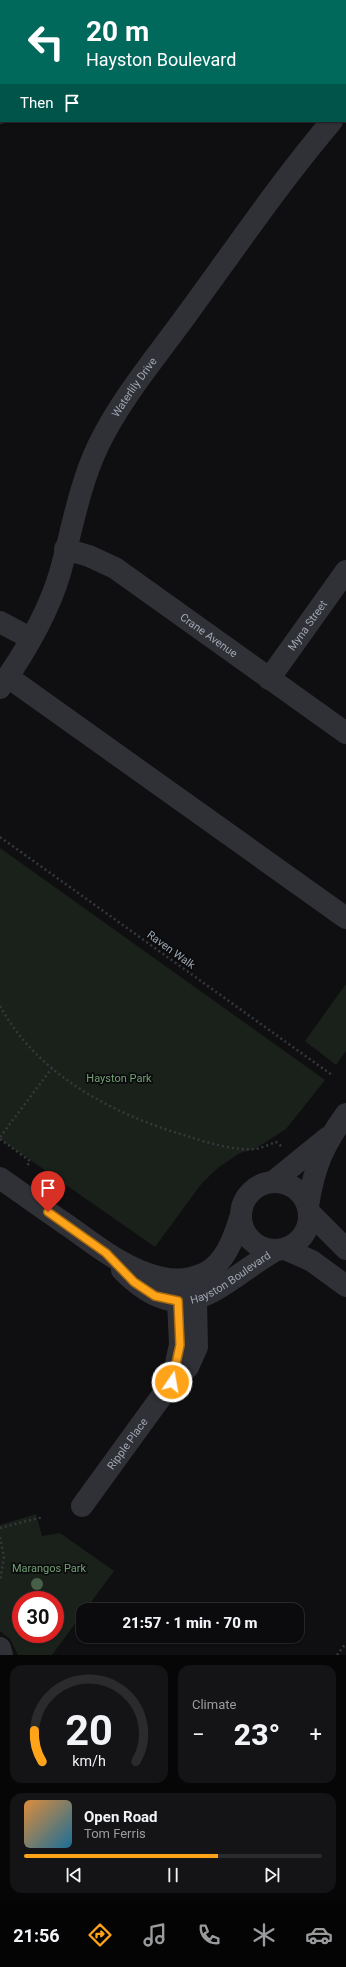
<!DOCTYPE html>
<meta charset="utf-8">
<style>
body{margin:0;font-family:Roboto,sans-serif;background:#141416;color:#f1f3f6;height:100vh;display:flex;flex-direction:column;font-size:15px;white-space:nowrap}
*{box-sizing:border-box;margin:0}
p{font-size:13px;color:#9a9b9d}
.icon{flex:none;width:22px;height:22px;fill:none;stroke:currentColor;stroke-width:2;stroke-linecap:round;stroke-linejoin:round}
.map{position:relative;height:1655px;overflow:hidden}
.details{display:flex;flex-direction:column;gap:10px;padding:10px;background:#060607;flex:1}
.details>*{flex:none}
.top-card{position:absolute;left:0px;top:0px;width:346px;height:122px;box-shadow:0 1px 3px #0004,0 0 0 1px #2b2b2e;background:#00695c;color:#fff;overflow:hidden}
.speed{position:absolute;left:12px;top:1591px;display:flex;gap:8px;font-size:20px;font-weight:700;text-align:center}
.speed>*{display:grid;place-content:center;width:52px;height:52px;border-radius:50%;background:#0b0b0d;box-shadow:0 1px 3px #0004,0 0 0 1px #2b2b2e;line-height:1}
.speed .limit{border:6px solid #d22;background:#fff;color:#111}
.pin{position:absolute;display:grid;place-items:center;width:34px;height:34px;color:#fff;margin:-41px -17px;border-radius:50% 50% 50% 0;rotate:-45deg;box-shadow:0 0 4px #0007}
.pin .icon{rotate:45deg}
.me{position:absolute;width:44px;margin:-22px;rotate:12deg;stroke-linejoin:round;filter:drop-shadow(0 0 3px #0008)}
.turn{display:flex;align-items:center;gap:14px;height:84px;padding:0 20px;font-size:18px}
.turn .icon{width:52px;height:52px;stroke-width:2.5}
.turn b{display:block;font-size:28px;line-height:34px}
.then{display:flex;align-items:center;height:38px;padding:0 20px;background:#0003;gap:8px;font-size:15px}
.big{font-size:30px;font-weight:800;line-height:1.1}
.details .tile{flex:1;display:flex;flex-direction:column;justify-content:center;gap:6px;min-width:0;padding:0 14px;border-radius:12px;background:#141416}
.details .dial{align-items:center;gap:0}
.dial svg{height:104px;overflow:visible;fill:none;stroke:#2b2b2e;stroke-width:7;stroke-linecap:round;text-anchor:middle}
.dial text{fill:#f1f3f6;stroke:none}
.song{display:flex;align-items:center;gap:12px}
.cover{width:48px;height:48px;border-radius:6px;background:linear-gradient(135deg,hsl(30 70% 55%),hsl(200 70% 35%))}
.played{height:4px;border-radius:2px;background:linear-gradient(90deg,#ffa419 65%,#2b2b2e 65%)}
.keys{display:flex;justify-content:space-around;direction:ltr}
.heat{display:flex;justify-content:space-between;align-items:center;font-size:22px;direction:ltr}
.details .tiles{flex:1;display:grid;gap:10px;grid-template-columns:1fr 1fr}
.tile:last-child{grid-column:span 2}
.trip{position:absolute;left:76px;top:1603px;width:228px;height:40px;border-radius:12px;background:#0b0b0d;box-shadow:0 1px 3px #0004,0 0 0 1px #2b2b2e;font-weight:800;line-height:40px;text-align:center}
.menu{display:flex;height:64px;justify-content:space-around;align-items:center;background:#040405;color:#9a9b9d}
.menu .icon{width:28px;height:28px}
.menu .on{color:#ffa419}
.menu b{font-size:18px;color:#f1f3f6}
.map>svg:first-child{display:block}
.green{fill:#1a211a;fill-rule:evenodd}
.lines{fill:none;stroke-linecap:round;stroke-linejoin:round}
.path{stroke:#36383d;stroke-width:2.5;stroke-dasharray:2 3;stroke-linecap:butt}
.minor{stroke:#303136;stroke-width:22}
.tree{fill:#475f48}
.route-casing{stroke:#a66b10;stroke-width:10}
.route{stroke:#ffa419;stroke-width:7}
.labels{text-anchor:middle;dominant-baseline:central;stroke-width:3.5;stroke-linejoin:round;paint-order:stroke}
.street-label{font-size:11px;fill:#9fa6b3;stroke:#0a0b0c}
.park-label{font-size:11px;fill:#74a075;stroke:#0a0b0c}
</style>
<div class="map">
<svg width="346" height="1655" viewBox="0 0 346 1655">
<rect width="100%" height="100%" fill="#0f0f11"/>
<!-- green -->
<g class="green">
<path d="M7,0H93L8,1Z"/>
<path d="M0,848L325,1080L286,1129L255,1149L240,1153L219,1167L202,1183L155,1247L0,1139Z"/>
<path d="M346,984V1051L336,1065L305,1041Z"/>
<path d="M36,1514L42,1536L60,1533L114,1571L85,1610H83V1613L52,1655H18L10,1639L0,1631V1525ZM21,1600H55V1634H21Z"/>
</g>
<g class="lines">
<!-- path -->
<g class="path">
<path d="M69,1L70,0"/>
<path d="M0,49L1,48"/>
<path d="M0,837L332,1075"/>
<path d="M0,1006C39,1077 115,1115 190,1137C209,1143 235,1151 256,1149C262,1148 270,1144 276,1142L281,1146"/>
<path d="M0,1137L52,1068"/>
<path d="M0,1139L30,1161L26,1168"/>
<path d="M0,1528L43,1517"/>
<path d="M0,1537L4,1557L0,1581"/>
<path d="M337,1655L346,1643"/>
</g>
<!-- minor -->
<g class="minor">
<path d="M295,0L297,1"/>
<path d="M345,31L346,32"/>
<path d="M345,105L346,104"/>
<path d="M0,113L1,112"/>
<path id="s1" d="M65,549L89,556L115,568L346,733"/>
<path d="M0,622L30,638"/>
<path d="M8,677L346,918"/>
<path id="s2" d="M269,679L346,571"/>
<path id="s3" d="M0,688C24,654 48,613 60,573C72,530 79,486 98,446C121,398 157,356 188,313C235,249 280,182 332,121"/>
<path d="M0,1178C23,1194 46,1211 70,1227C97,1247 130,1272 163,1278C176,1281 192,1279 205,1273C225,1263 234,1238 240,1218"/>
<path d="M274,1181L327,1138"/>
<circle cx="275" cy="1216" r="34"/>
<path d="M308,1206C314,1167 323,1146 346,1114"/>
<path d="M309,1212L346,1249"/>
<path d="M285,1249L312,1261L346,1286"/>
<path id="s4" d="M122,1270C185,1334 217,1285 276,1250"/>
<path d="M172,1381L180,1345L178,1301L182,1287"/>
<path id="s5" d="M82,1506L172,1382L188,1367L197,1347L196,1299L184,1280"/>
<path d="M0,1648L2,1655"/>
</g>
</g>
<!-- trees -->
<circle class="tree" cx="37" cy="1584" r="6"/>
<g class="lines">
<defs>
<path id="route" d="M48,1212L106,1253L134,1282L155,1296L178,1301L180,1345L172,1382"/>
</defs>
<!-- route casing -->
<use href="#route" class="route-casing"/>
<!-- route -->
<use href="#route" class="route"/>
</g>
<g class="labels">
<!-- street labels -->
<g class="street-label">
<text stroke="none"><textPath href="#s3" startOffset="332">Waterlily Drive</textPath></text>
<text stroke="none"><textPath href="#s2" startOffset="66">Myna Street</textPath></text>
<text stroke="none"><textPath href="#s1" startOffset="169">Crane Avenue</textPath></text>
<text transform="translate(171 950) rotate(36)">Raven Walk</text>
<text stroke="none"><textPath href="#s4" startOffset="124">Hayston Boulevard</textPath></text>
<text stroke="none"><textPath href="#s5" startOffset="77">Ripple Place</textPath></text>
</g>
<!-- park labels -->
<g class="park-label">
<text x="119" y="1078">Hayston Park</text>
<text x="49" y="1568">Marangos Park</text>
</g>
</g>
</svg>
<div class="speed"><div class="limit">30</div></div>
<div class="pin" style="left:48px;top:1212px;background:#d93025"><svg class="icon" aria-label="arrive" viewBox="0 0 24 24"><path d="M6 21V4h12l-3 4 3 4H6"/></svg></div>
<svg class="me" style="left:172px;top:1382px" viewBox="-20 -20 40 40"><circle r="17" fill="#ffa419" stroke="#fff" stroke-width="3"/><path d="M0-11L8 9 0 5-8 9z" fill="#fff"/></svg>
<div class="trip">21:57 · 1 min · 70 m</div>
<div class="top-card">
<div class="turn"><svg class="icon" aria-label="left" viewBox="0 0 24 24"><path d="M17 20v-9H6M10 6l-5 5 5 5"/></svg><div><b>20 m</b>Hayston Boulevard</div></div>
<div class="then">Then<svg class="icon" aria-label="arrive" viewBox="0 0 24 24"><path d="M6 21V4h12l-3 4 3 4H6"/></svg></div>
</div>
</div>
<section class="details">
<div class="tiles">
<div class="tile dial"><svg viewBox="0 0 100 80">
<path d="M14 69A42 42 0 1 1 86 69"/>
<path d="M14 69A42 42 0 0 1 8 45" stroke="#ffa419"/>
<text x="50" y="56" font-size="32" font-weight="700">20</text>
<text x="50" y="72" font-size="11">km/h</text>
</svg></div>
<div class="tile"><p>Climate</p>
<div class="heat"><a>−</a><b class="big">23°</b><a>+</a></div>
</div>
<div class="tile">
<div class="song"><i class="cover"></i><div><b>Open Road</b><p>Tom Ferris</p></div></div>
<div class="played"></div>
<div class="keys"><svg class="icon" aria-label="previous" viewBox="0 0 24 24"><path d="M18 5L8 12l10 7zM5 5v14"/></svg><svg class="icon" aria-label="pause" viewBox="0 0 24 24"><path d="M8 5v14M16 5v14"/></svg><svg class="icon" aria-label="next" viewBox="0 0 24 24"><path d="M6 5l10 7-10 7zM19 5v14"/></svg></div>
</div>
</div>
</section>
<nav class="menu">
<b>21:56</b>
<svg class="icon on" aria-label="directions" viewBox="0 0 24 24"><path d="M12 3l9 9-9 9-9-9zM9 14v-3h6M13 9l2 2-2 2"/></svg>
<svg class="icon" aria-label="music" viewBox="0 0 24 24"><path d="M9 18V5l10-2v13"/><circle cx="6" cy="18" r="3"/><circle cx="16" cy="16" r="3"/></svg>
<svg class="icon" aria-label="phone" viewBox="0 0 24 24"><path d="M5 4h4l2 5-3 2q2 4 5 5l2-3 5 2v4C11 20 4 13 5 4z"/></svg>
<svg class="icon" aria-label="climate" viewBox="0 0 24 24"><path d="M12 3v18M4 7l16 10M4 17L20 7"/></svg>
<svg class="icon" aria-label="car" viewBox="0 0 24 24"><path d="M5 17H2v-5l4-1 3-4h7l3 4 3 1v5h-3M9 17h6M6 11h13"/><circle cx="7" cy="17" r="2"/><circle cx="17" cy="17" r="2"/></svg>
</nav>
